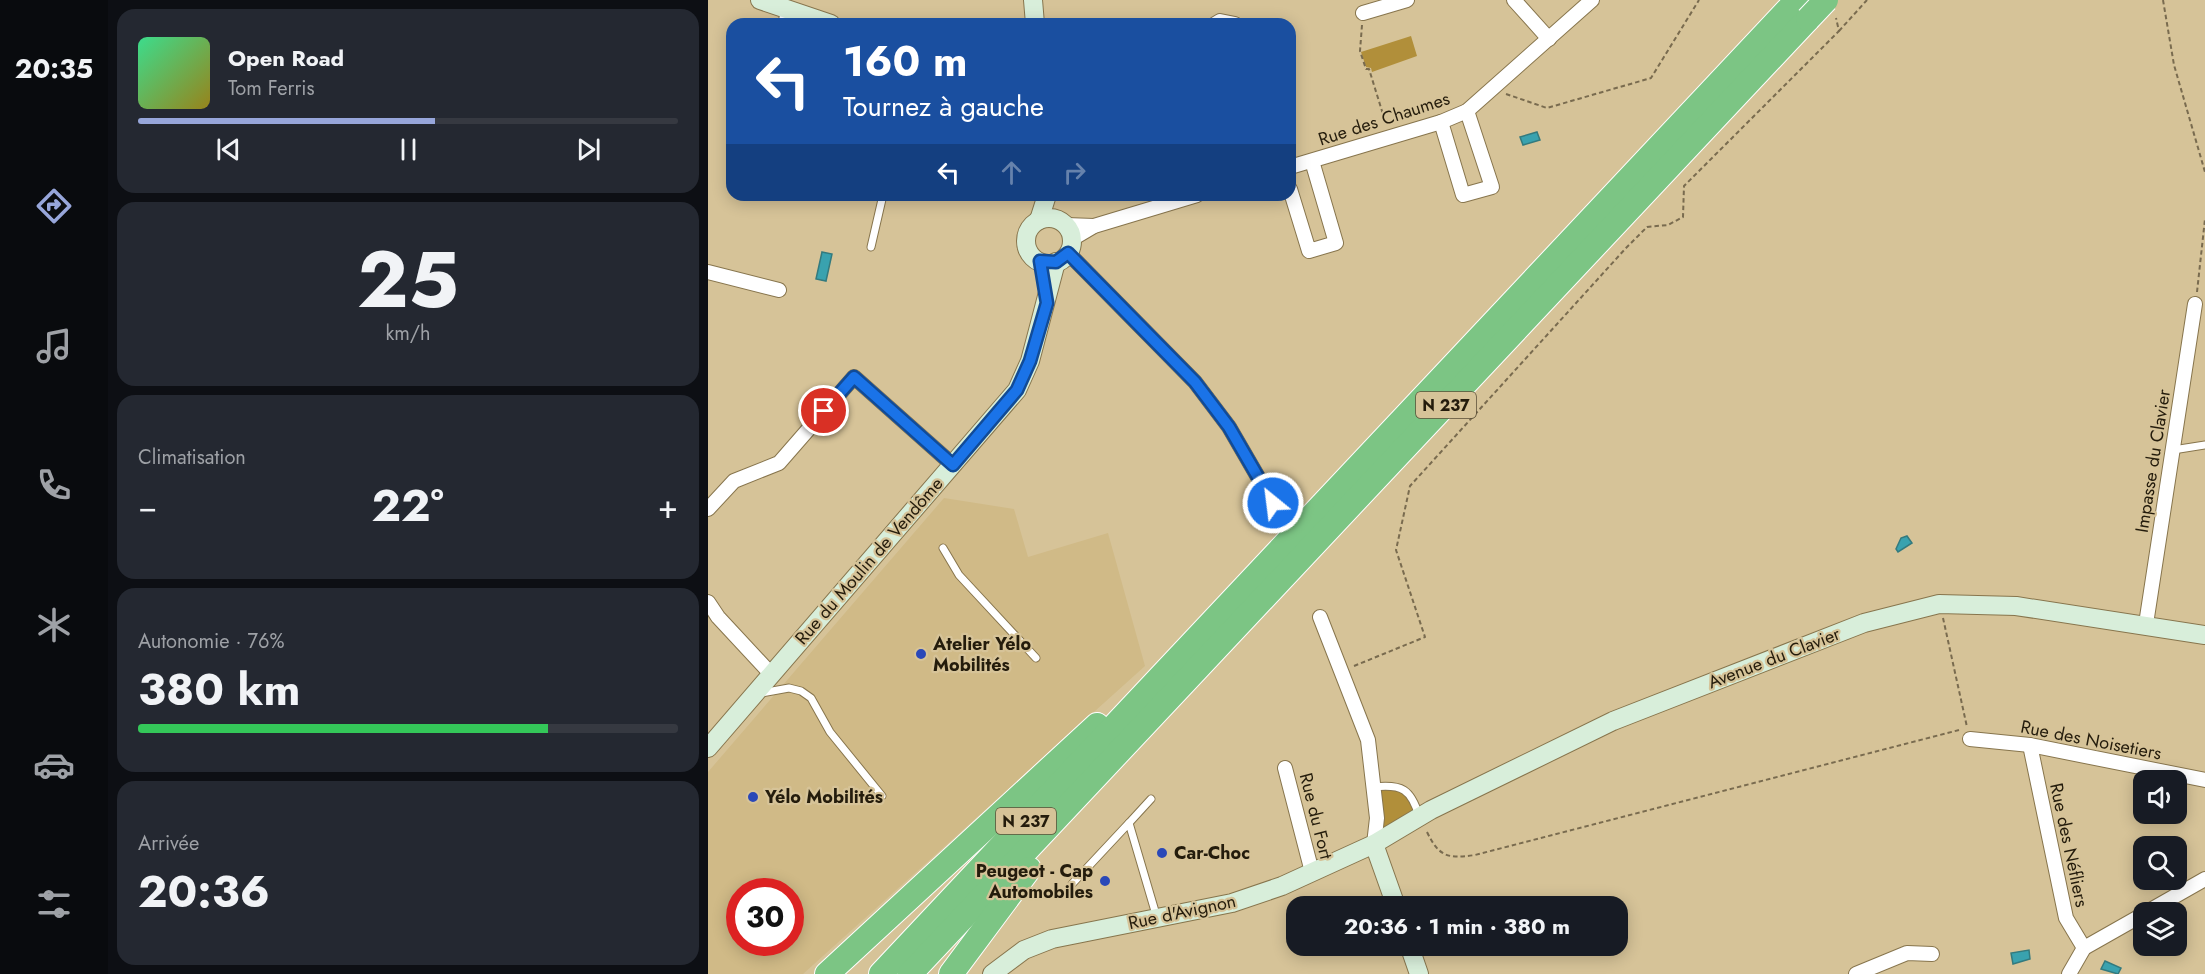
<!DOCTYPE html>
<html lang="fr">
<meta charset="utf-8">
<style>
body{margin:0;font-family:Jost,sans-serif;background:#242831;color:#f1f3f6;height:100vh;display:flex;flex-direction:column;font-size:22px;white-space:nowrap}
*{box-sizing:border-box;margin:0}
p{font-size:20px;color:#9ea1a6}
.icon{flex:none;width:33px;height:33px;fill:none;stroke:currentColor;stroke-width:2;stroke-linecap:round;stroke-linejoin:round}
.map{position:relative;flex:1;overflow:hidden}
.panel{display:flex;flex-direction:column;gap:9px;padding:9px;background:#0d0f14;width:600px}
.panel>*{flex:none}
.banner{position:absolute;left:18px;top:18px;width:570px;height:183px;border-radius:18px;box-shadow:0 3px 15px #0003;background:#1a4fa0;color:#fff;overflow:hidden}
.controls{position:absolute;left:1425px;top:770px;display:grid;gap:12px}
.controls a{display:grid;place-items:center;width:54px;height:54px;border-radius:12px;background:#171b24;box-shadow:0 3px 15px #0003;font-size:30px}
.speed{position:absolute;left:18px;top:878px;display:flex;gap:12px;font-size:30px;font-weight:700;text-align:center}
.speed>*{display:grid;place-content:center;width:78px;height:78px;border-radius:50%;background:#171b24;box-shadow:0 3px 15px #0003;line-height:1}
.speed .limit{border:9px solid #d22;background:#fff;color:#111}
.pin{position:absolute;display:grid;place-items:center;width:51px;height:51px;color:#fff;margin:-26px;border:3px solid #fff;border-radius:50%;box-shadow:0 2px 6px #0007}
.me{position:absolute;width:66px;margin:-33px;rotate:331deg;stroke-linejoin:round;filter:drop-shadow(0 0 4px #0008)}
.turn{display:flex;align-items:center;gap:21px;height:126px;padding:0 18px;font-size:27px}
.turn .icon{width:78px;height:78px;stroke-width:2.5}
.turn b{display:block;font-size:42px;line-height:51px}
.lanes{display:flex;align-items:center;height:57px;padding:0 18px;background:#0003;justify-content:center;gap:30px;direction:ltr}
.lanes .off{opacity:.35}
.big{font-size:45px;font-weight:700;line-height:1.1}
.panel .card{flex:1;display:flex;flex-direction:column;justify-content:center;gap:9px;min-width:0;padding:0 21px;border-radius:18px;background:#242831}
.panel .dial{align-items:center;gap:0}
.dial b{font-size:78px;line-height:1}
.song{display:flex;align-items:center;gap:18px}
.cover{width:72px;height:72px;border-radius:9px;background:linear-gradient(135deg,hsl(150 70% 55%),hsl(50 70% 35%))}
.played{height:6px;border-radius:3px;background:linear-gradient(90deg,#97a6da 55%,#363941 55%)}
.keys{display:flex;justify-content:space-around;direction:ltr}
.heat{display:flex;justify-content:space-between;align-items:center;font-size:33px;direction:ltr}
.charge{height:9px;border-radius:4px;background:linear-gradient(90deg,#34c759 76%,#363941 0)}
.trip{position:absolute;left:578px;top:896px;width:342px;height:60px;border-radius:18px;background:#171b24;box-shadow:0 3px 15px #0003;font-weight:700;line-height:60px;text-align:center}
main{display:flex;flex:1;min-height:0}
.dock{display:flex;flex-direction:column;width:108px;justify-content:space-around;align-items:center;background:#090b0e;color:#9ea1a6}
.dock .icon{width:42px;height:42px}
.dock .active{color:#97a6da}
.dock b{font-size:27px;color:#f1f3f6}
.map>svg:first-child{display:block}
.built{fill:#d0ba87;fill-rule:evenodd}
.green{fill:#b18f3a}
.water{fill:#39a2af;stroke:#337a7e;stroke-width:1.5}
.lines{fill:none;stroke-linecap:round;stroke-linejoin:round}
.lane-casing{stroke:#87754d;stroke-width:9}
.street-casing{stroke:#87754d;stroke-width:16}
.secondary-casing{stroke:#87754d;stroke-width:20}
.highway-casing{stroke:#fff;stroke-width:26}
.path{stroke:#796b4f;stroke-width:2;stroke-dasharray:4.5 3;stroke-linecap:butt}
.lane{stroke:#fff;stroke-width:7}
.street{stroke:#fff;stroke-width:14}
.secondary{stroke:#d8eeda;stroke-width:18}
.highway{stroke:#7cc584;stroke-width:24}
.highway-bridge-casing{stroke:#fff;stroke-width:26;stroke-linecap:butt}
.highway-bridge{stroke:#7cc584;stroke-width:24}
.route-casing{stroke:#114b97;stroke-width:15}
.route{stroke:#1a73e8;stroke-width:10}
.poi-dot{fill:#2a48b8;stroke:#d6c398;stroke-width:2}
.labels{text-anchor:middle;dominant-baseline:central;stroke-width:4.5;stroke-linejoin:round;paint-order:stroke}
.shield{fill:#d6c398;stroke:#594e36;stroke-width:1.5}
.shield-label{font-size:16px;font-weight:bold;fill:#241c0c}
.street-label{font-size:18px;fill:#241c0c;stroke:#d6c398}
.poi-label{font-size:18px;font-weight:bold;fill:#241c0c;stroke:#d6c398;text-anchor:start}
</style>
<main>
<nav class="dock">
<b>20:35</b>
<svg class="icon active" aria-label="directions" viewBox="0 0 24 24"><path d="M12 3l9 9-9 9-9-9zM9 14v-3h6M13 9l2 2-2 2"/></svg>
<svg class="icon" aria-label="music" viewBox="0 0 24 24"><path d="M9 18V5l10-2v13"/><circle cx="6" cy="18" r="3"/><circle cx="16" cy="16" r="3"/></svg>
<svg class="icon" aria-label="phone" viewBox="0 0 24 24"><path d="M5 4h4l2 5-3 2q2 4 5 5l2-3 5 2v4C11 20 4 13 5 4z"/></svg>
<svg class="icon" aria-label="climate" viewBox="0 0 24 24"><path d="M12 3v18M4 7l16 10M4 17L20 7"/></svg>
<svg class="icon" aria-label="car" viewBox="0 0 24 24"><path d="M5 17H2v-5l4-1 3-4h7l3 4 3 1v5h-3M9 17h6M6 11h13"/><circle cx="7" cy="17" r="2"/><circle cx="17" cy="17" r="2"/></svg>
<svg class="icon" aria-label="filters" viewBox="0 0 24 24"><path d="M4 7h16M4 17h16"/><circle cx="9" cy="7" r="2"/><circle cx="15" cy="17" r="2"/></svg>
</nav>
<section class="panel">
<div class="card">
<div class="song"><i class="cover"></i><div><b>Open Road</b><p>Tom Ferris</p></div></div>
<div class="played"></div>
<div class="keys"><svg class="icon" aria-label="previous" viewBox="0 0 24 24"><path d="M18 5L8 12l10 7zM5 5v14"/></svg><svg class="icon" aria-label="pause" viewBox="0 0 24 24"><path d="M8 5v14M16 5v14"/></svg><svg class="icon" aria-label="next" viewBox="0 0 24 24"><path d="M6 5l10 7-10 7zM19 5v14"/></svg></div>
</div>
<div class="card dial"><b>25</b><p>km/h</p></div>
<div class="card"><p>Climatisation</p>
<div class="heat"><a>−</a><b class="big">22°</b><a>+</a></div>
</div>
<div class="card"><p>Autonomie · 76%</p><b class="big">380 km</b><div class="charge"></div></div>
<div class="card"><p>Arrivée</p><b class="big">20:36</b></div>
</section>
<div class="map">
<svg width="1497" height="974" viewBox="0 0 1497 974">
<rect width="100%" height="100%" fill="#d6c398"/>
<!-- built -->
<path class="built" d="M236,498L306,509L320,557L400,533L437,666L95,974H0V772ZM32,891H82V942H32Z"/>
<!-- green -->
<g class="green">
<path d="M703,36L709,56L664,72L663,68L658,67L653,52Z"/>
<path d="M666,787L699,791L711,816L666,844Z"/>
</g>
<!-- water -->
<g class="water">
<path d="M829,132L832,140L815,145L812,137Z"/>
<path d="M114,252L124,254L118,281L108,279Z"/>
<path d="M1199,536L1204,543L1190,552L1188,549L1193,538Z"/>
<path d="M1321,950L1322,959L1305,964L1303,953Z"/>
<path d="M1397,961L1413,968L1410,974L1393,969Z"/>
</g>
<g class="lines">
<defs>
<g id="lane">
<path d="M163,247L175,195"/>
<path d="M1465,450L1497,445"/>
<path d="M235,548L251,575L328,658"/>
<path d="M53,693L81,688L93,691L103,698L122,732L174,796"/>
<path d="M666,787C694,784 703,789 711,816"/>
<path d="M421,823L443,799"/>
<path d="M364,884L421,823L449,918"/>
</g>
<g id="street">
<path d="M806,0L841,39"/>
<path d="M655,13L699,0"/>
<path d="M77,24L81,9"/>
<path d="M507,24L512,21L527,24"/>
<path d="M733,122L755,195L784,187L759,111"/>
<path d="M582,167L733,122L759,111L884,0"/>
<path d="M582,189L601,251L628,243L604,161"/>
<path d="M358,225L386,226"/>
<path d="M364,239L386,226L489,195"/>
<path d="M360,253L487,382L521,427L565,503"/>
<path d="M0,272L71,290"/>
<path d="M0,509L26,481L71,463L146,377L245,465"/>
<path d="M0,602L10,617L63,674"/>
<path d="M612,617L660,740L669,818L666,844"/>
<path d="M1438,624L1487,304"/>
<path d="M1262,739L1322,745L1497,780"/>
<path d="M1322,745L1358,918L1376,948"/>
<path d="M577,768L604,872"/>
<path d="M1439,912L1497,879"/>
<path d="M1148,974L1199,953L1224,954"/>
<path d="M1361,974L1376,948L1436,914"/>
</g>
<g id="secondary">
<path d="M52,0L123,24"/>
<path d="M325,0L327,24"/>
<circle cx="341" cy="241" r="23"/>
<path d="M331,220L339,195"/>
<path d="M0,748L309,390L322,361L348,262"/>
<path d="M666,844L688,906"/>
<path d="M701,945L711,974"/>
<path d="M284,974L316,950L344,939L524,903L574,886L666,844L723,810L905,721L1156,623L1231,604L1308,606L1497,635"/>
</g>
<g id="highway">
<path d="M119,974L389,725"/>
<path d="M173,974L1089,0"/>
<path d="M202,974L1100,19"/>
<path d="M243,974L321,869"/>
</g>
</defs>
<!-- lane casing -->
<use href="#lane" class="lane-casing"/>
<!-- street casing -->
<use href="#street" class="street-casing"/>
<!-- secondary casing -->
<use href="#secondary" class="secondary-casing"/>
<!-- highway casing -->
<use href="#highway" class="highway-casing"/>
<!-- path -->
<g class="path">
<path d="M1455,0L1466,65L1497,172"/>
<path d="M654,25L652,51L658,69H661L678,124"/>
<path d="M1131,31L1159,0"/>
<path d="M798,94L839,108L943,78L991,0"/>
<path d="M1489,292L1497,219"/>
<path d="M1235,618L1259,727"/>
<path d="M646,666L717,637L688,550L702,486L918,248L939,227L960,225L975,217L976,186L1131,31L1128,18"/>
<path d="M719,832C731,857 740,859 767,855L1251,730"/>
</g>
<!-- lane -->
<use href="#lane" class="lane"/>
<!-- street -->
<use href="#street" class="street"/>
<!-- secondary -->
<use href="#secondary" class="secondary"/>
<!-- highway -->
<use href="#highway" class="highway"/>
<defs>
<path id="highway-bridge" d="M1100,19L1118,0"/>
</defs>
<!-- highway-bridge casing -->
<use href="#highway-bridge" class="highway-bridge-casing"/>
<!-- highway-bridge -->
<use href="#highway-bridge" class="highway-bridge"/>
</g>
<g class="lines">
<defs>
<path id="route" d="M116,411L146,377L245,465L309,390L322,361L339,303L332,261L348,262L360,253L487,382L521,427L565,503"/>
</defs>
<!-- route casing -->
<use href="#route" class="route-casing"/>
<!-- route -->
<use href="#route" class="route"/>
</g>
<!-- markers -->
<g class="poi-dot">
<circle cx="213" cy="654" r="6"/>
<circle cx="45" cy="797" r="6"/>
<circle cx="454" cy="853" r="6"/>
<circle cx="397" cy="881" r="6"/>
</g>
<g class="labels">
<!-- shield labels -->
<g class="shield">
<rect x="708" y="392" width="60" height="26" rx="4.5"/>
<rect x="288" y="808" width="60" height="26" rx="4.5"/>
</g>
<g class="shield-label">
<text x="738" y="405">N 237</text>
<text x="318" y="821">N 237</text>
</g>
<!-- street labels -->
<g class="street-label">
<text transform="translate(676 119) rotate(-18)">Rue des Chaumes</text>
<text transform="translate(1445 461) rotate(-81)">Impasse du Clavier</text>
<text transform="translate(161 561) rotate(-49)">Rue du Moulin de Vendôme</text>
<text transform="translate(1066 658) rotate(-21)">Avenue du Clavier</text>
<text transform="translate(1383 740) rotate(11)">Rue des Noisetiers</text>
<text transform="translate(608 816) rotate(76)">Rue du Fort</text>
<text transform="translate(1361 845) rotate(78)">Rue des Néfliers</text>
<text transform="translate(474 912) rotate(-12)">Rue d'Avignon</text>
</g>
<!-- poi labels -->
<g class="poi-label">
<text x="225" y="644">Atelier Yélo<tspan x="225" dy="21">Mobilités</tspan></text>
<text x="57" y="797">Yélo Mobilités</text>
<text x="466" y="853">Car-Choc</text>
<text x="385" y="871" text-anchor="end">Peugeot - Cap<tspan x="385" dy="21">Automobiles</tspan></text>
</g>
</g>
</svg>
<div class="controls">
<a><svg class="icon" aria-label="sound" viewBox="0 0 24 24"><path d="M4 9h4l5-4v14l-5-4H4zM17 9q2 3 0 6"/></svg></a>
<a><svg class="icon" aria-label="search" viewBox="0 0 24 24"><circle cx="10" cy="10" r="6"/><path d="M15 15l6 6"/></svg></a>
<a><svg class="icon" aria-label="layers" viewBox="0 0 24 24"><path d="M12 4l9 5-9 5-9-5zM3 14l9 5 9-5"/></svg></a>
</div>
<div class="speed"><div class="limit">30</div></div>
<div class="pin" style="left:116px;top:411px;background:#d93025"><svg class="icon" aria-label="arrive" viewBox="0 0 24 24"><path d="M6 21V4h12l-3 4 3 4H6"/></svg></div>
<svg class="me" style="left:565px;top:503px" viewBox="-20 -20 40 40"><circle r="17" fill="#1a73e8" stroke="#fff" stroke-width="3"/><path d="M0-11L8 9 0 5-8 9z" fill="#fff"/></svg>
<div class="trip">20:36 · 1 min · 380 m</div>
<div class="banner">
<div class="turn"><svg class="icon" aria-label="left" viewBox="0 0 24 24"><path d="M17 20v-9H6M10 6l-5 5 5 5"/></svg><div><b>160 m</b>Tournez à gauche</div></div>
<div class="lanes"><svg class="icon" aria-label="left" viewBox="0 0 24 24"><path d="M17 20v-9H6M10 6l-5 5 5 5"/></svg><svg class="icon off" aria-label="ahead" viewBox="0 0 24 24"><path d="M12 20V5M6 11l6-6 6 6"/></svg><svg class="icon off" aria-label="right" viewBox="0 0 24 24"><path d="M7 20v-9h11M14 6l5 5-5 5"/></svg></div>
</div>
</div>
</main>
